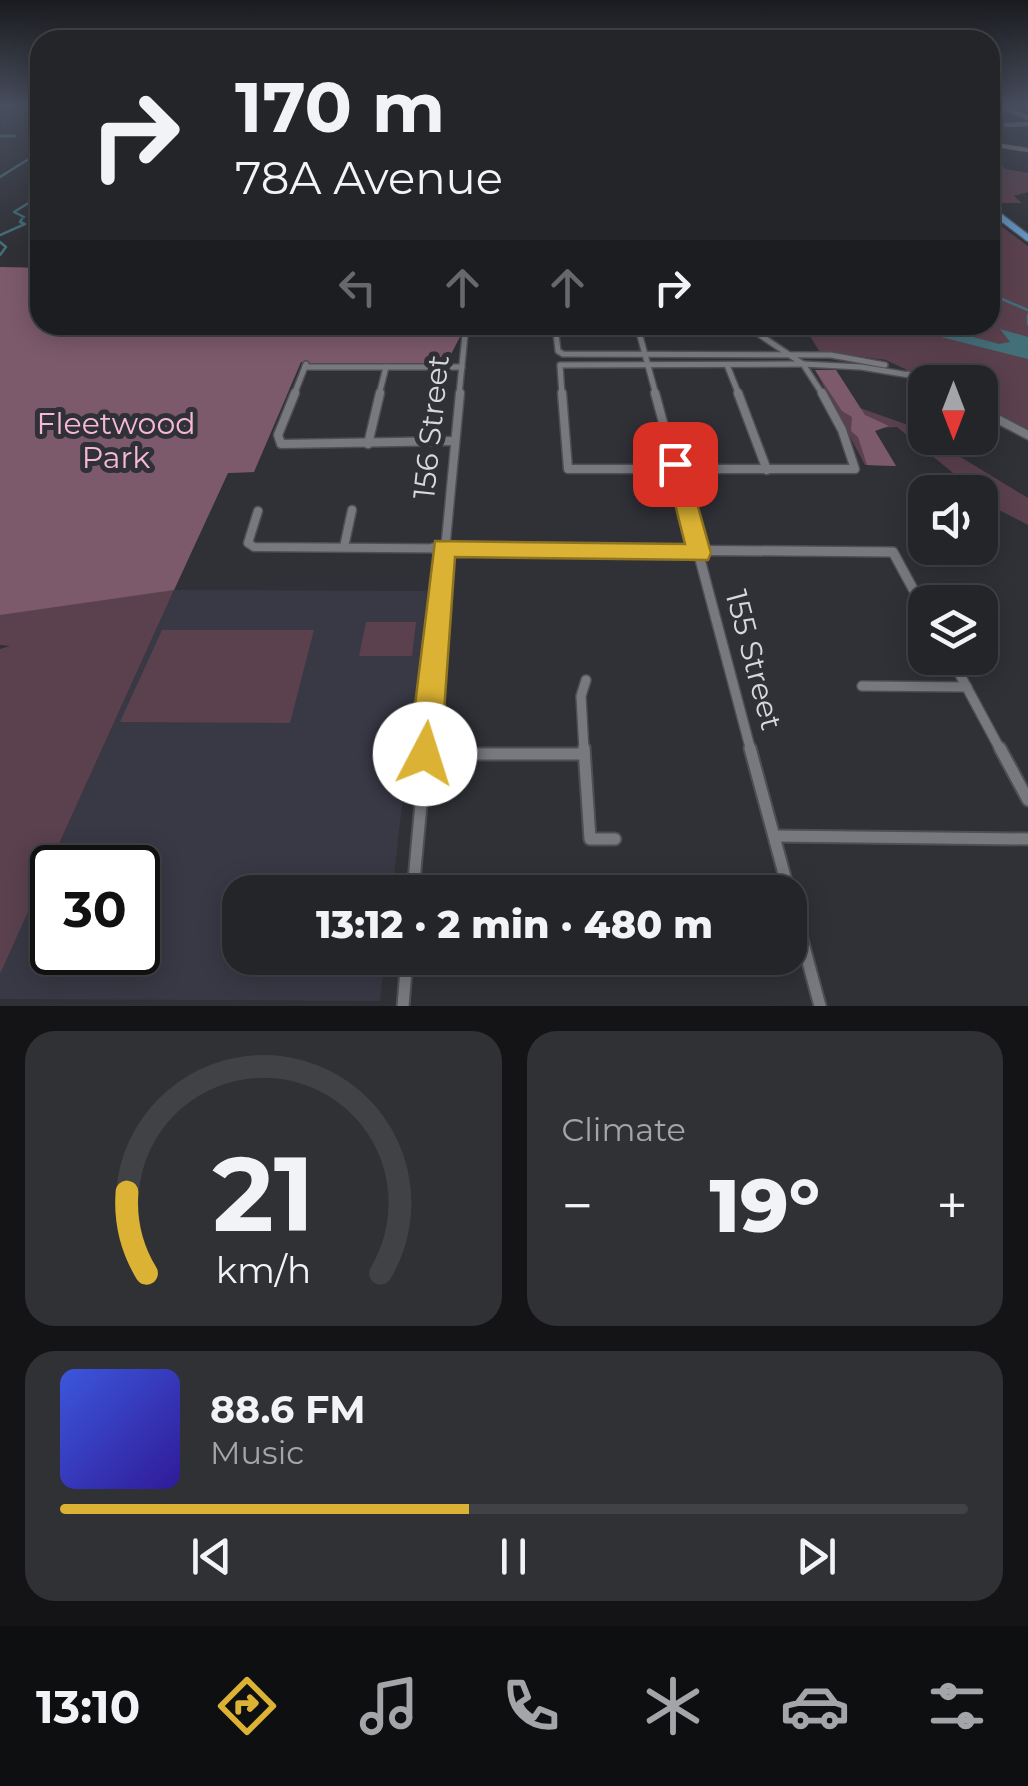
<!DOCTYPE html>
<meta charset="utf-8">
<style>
body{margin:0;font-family:Montserrat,sans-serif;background:#303135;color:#f1f3f6;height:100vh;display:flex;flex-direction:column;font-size:38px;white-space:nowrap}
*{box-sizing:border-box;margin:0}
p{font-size:32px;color:#a3a5a8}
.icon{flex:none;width:55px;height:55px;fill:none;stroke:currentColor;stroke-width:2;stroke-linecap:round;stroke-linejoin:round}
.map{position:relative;height:1006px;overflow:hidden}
.sheet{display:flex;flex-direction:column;gap:25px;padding:25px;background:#141417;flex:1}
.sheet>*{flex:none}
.top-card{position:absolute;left:30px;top:30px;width:970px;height:305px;border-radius:30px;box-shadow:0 5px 25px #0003,0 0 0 2px #414246;background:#242529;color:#f1f3f6;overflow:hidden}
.needle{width:65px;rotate:180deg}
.buttons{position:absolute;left:908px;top:365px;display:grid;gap:20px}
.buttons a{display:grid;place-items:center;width:90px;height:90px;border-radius:20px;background:#242529;box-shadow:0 5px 25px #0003,0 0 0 2px #414246;font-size:50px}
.speed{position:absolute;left:30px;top:845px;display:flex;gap:20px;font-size:50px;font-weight:700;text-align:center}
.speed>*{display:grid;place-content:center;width:130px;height:130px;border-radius:50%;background:#242529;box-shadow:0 5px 25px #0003,0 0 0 2px #414246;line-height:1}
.speed .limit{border:5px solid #111;border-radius:15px;background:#fff;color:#111}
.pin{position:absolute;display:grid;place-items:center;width:85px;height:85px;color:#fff;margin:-42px;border-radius:20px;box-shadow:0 5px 15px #0006}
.me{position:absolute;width:110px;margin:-55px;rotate:5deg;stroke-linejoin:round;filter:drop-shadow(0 0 8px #0008)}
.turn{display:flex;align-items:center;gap:35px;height:210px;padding:0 40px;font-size:45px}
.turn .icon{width:130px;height:130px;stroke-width:2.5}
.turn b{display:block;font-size:70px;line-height:85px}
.lanes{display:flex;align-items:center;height:95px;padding:0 40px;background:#0003;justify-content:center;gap:50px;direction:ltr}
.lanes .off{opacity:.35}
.big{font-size:75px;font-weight:800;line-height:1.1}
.sheet .widget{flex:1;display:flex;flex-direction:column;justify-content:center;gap:15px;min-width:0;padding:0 35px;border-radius:30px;background:#303135}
.sheet .dial{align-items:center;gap:0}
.dial svg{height:260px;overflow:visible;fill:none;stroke:#414246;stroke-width:7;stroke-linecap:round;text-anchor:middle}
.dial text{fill:#f1f3f6;stroke:none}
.song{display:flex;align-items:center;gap:30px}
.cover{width:120px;height:120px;border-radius:15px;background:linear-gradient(135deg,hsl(230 70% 55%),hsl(250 70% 35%))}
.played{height:10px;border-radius:5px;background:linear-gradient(90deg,#dbb233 45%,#414246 45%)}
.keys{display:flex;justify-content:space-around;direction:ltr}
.heat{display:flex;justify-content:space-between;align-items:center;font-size:55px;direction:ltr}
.sheet .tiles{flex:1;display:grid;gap:25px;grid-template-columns:1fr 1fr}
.widget:last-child{grid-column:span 2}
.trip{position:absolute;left:222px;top:875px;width:585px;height:100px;border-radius:30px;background:#242529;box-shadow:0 5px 25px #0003,0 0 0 2px #414246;font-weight:800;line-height:100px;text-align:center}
.tab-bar{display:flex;height:160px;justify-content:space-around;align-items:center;background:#0e0f10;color:#a3a5a8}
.tab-bar .icon{width:70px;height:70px}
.tab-bar .current{color:#dbb233}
.tab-bar b{font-size:45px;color:#f1f3f6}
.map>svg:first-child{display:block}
.built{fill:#383945;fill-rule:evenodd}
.green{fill:#5b414e}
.forest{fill:#7c5a6b}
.water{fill:#436f78}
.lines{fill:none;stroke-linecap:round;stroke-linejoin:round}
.stream{stroke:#436f78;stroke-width:2.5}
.minor-far4-casing{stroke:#4e4e53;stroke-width:5}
.minor-far3-casing{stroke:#4e4e53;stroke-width:8}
.minor-far2-casing{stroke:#4e4e53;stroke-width:11}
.minor-far1-casing{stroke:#4e4e53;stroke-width:12}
.minor-casing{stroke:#4e4e53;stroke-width:15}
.major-casing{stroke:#4e4e53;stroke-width:9}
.minor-far4{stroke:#78797f;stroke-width:4}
.minor-far3{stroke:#78797f;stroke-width:5}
.minor-far2{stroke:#78797f;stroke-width:8}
.minor-far1{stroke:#78797f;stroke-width:9}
.minor{stroke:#78797f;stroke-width:11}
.major{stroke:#6298c8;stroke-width:6}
.route{fill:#dbb233;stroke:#8e7421;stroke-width:2.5}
.labels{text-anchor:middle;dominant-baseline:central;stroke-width:10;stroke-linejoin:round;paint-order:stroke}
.park-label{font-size:30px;fill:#f6b8d6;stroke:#303137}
.street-label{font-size:30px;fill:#d8d8dc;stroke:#303137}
</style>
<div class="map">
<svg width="1028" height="1006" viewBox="0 0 1028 1006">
<rect width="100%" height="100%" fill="#303137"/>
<!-- built -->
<path class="built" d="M174,590L427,591L392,892H240V958H385L380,1001L0,999V974ZM52,868H138V952H52Z"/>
<!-- green -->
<g class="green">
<path d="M990,152L997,153L996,159L1005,169L1028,173V192L1014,196L1022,203H996L990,199Z"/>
<path d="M990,225H1000L1028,246V429L980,406V382H932L886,360L819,351L805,328L798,325H990Z"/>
<path d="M0,267L40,268V325H296L280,363L254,472L227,473L0,974V649L10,646L0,645Z"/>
<path d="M815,370H836L860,408L908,425L1028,498V525L997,509L897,427L873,428L896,466L865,465Z"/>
<path d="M366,622H416L412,656H359Z"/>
<path d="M162,630H314L290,723L120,722Z"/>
</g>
<!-- forest -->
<g class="forest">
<path d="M0,267L40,268V325H296L293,332H453L460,337L449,358L450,366L316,365L301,362L254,472L228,473L174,590L0,615Z"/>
<path d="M815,370H836L865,415L889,426L875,431L896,466L867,465L858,437L851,431L852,417L842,411Z"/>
</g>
<!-- water -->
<path class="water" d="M929,325L999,344L1010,342L1000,329L1028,337V359L937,336L928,330Z"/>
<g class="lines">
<!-- stream -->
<g class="stream">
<path d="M0,136H15"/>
<path d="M0,177L40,152"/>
<path d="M24,217L14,212L35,199L40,189"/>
<path d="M0,235L25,224L20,222L22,219"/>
<path d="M0,242L6,247L0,255"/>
<path d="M990,294L1028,310"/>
<path d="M1028,315V324"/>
</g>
<defs>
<g id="minor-far4">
<path d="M1001,106L1028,118"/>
<path d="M1006,125L1028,124"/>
<path d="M990,144L1028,150"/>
</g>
<g id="minor-far3">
<path d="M555,325L558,351L563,354L831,355L885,365"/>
<path d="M637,325L656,395"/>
<path d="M745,325L803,364"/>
<path d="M803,364L861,367L909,375"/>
<path d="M803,364L823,395"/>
<path d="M727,365L739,395"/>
<path d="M305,367H462"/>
<path d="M908,374L925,382"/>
<path d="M294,395L306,364"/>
<path d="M379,395L386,367"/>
<path d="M459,395L466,325"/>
<path d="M562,395L560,365L803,364"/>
</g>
<g id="minor-far2">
<path d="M295,393L278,435L281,444L454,441"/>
<path d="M562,393L568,469H855L842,430L822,393"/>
<path d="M655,393L698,551"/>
<path d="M738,393L767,470"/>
<path d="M980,410L1028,435"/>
<path d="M368,444L380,393"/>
<path d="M258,511L248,543L254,547L752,551"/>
<path d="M344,547L352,510"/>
<path d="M445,551L460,393"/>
</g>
<g id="minor-far1">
<path d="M433,548L893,552L925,611"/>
<path d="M697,548L751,751"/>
<path d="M951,658L1001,751"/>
<path d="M862,686L967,687"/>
<path d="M426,751L445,548"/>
<path d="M584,751L581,696L586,680"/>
</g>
<g id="minor">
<path d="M584,748L590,839H615"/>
<path d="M750,748L789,892"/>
<path d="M1000,748L1028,800"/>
<path d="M425,754H584"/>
<path d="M775,836L1028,839"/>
<path d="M413,892L426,748"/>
<path d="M790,895L820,1006"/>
<path d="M403,1006L407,958"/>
</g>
<path id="major" d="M990,209L1028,238"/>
</defs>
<!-- minor-far4 casing -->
<use href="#minor-far4" class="minor-far4-casing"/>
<!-- minor-far3 casing -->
<use href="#minor-far3" class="minor-far3-casing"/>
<!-- minor-far2 casing -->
<use href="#minor-far2" class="minor-far2-casing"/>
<!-- minor-far1 casing -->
<use href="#minor-far1" class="minor-far1-casing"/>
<!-- minor casing -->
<use href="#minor" class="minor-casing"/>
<!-- major casing -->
<use href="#major" class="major-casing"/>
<!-- minor-far4 -->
<use href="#minor-far4" class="minor-far4"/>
<!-- minor-far3 -->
<use href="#minor-far3" class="minor-far3"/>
<!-- minor-far2 -->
<use href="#minor-far2" class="minor-far2"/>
<!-- minor-far1 -->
<use href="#minor-far1" class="minor-far1"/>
<!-- minor -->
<use href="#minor" class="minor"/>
<!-- major -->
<use href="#major" class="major"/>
</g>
<!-- sky -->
<linearGradient id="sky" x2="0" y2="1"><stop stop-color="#1a1b1e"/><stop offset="0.43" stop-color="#484e5e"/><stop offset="1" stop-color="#484e5e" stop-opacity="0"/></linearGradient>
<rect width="1028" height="246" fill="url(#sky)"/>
<!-- route -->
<path class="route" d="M675,457L686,464L711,553L708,560L455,557L441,754L436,765L425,769L414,765L409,754L435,541L685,544L665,464Z"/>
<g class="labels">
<!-- park labels -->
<g class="park-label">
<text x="116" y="423">Fleetwood<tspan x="116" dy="34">Park</tspan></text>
</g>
<!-- street labels -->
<g class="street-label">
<text transform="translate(431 427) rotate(-84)">156 Street</text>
<text transform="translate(754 660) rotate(75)">155 Street</text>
</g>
</g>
</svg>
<div class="buttons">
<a><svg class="needle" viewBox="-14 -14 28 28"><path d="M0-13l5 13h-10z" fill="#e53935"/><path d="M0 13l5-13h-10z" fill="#a3a5a8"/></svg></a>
<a><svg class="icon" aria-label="sound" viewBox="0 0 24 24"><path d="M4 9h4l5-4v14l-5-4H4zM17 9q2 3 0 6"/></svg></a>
<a><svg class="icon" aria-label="layers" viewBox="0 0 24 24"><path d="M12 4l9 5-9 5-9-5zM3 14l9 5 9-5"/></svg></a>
</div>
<div class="speed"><div class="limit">30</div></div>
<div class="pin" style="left:675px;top:464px;background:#d93025"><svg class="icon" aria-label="arrive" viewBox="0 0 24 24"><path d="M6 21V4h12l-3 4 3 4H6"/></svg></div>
<svg class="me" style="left:425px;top:754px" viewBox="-20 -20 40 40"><circle r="19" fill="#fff"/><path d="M0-13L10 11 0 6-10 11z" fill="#dbb233"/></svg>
<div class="trip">13:12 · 2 min · 480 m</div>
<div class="top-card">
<div class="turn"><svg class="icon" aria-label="right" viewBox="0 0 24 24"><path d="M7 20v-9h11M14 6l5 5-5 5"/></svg><div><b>170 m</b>78A Avenue</div></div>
<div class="lanes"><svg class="icon off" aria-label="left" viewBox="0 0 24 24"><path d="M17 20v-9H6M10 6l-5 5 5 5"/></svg><svg class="icon off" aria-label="ahead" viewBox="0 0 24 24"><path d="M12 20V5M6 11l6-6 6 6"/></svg><svg class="icon off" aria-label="ahead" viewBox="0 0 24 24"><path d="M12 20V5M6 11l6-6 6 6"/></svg><svg class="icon" aria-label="right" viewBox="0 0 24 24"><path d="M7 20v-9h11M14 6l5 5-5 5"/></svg></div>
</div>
</div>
<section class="sheet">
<div class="tiles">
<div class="widget dial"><svg viewBox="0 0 100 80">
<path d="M14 69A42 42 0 1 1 86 69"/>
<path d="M14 69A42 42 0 0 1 8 44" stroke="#dbb233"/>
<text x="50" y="56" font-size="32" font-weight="700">21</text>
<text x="50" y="72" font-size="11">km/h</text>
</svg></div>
<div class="widget"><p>Climate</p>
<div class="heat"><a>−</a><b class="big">19°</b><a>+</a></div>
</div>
<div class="widget">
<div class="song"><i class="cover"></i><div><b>88.6 FM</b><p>Music</p></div></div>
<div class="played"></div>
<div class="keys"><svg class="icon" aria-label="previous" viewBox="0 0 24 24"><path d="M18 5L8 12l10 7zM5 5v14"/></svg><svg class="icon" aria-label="pause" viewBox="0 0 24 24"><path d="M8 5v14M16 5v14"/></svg><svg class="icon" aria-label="next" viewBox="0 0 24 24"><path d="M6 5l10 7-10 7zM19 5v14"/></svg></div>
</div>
</div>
</section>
<nav class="tab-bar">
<b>13:10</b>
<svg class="icon current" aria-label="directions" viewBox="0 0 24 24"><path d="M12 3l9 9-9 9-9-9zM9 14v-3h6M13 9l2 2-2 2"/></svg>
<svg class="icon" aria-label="music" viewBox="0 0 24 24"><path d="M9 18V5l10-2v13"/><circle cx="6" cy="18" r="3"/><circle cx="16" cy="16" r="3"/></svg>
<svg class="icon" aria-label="phone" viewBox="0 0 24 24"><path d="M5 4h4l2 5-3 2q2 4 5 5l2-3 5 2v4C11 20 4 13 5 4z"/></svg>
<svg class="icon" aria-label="climate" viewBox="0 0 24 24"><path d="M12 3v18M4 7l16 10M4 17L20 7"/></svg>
<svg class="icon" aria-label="car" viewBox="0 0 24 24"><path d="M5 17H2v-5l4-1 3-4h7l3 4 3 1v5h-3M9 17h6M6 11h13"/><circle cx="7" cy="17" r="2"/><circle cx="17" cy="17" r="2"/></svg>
<svg class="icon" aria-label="filters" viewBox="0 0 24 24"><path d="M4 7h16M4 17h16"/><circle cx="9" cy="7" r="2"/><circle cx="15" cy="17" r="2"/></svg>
</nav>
